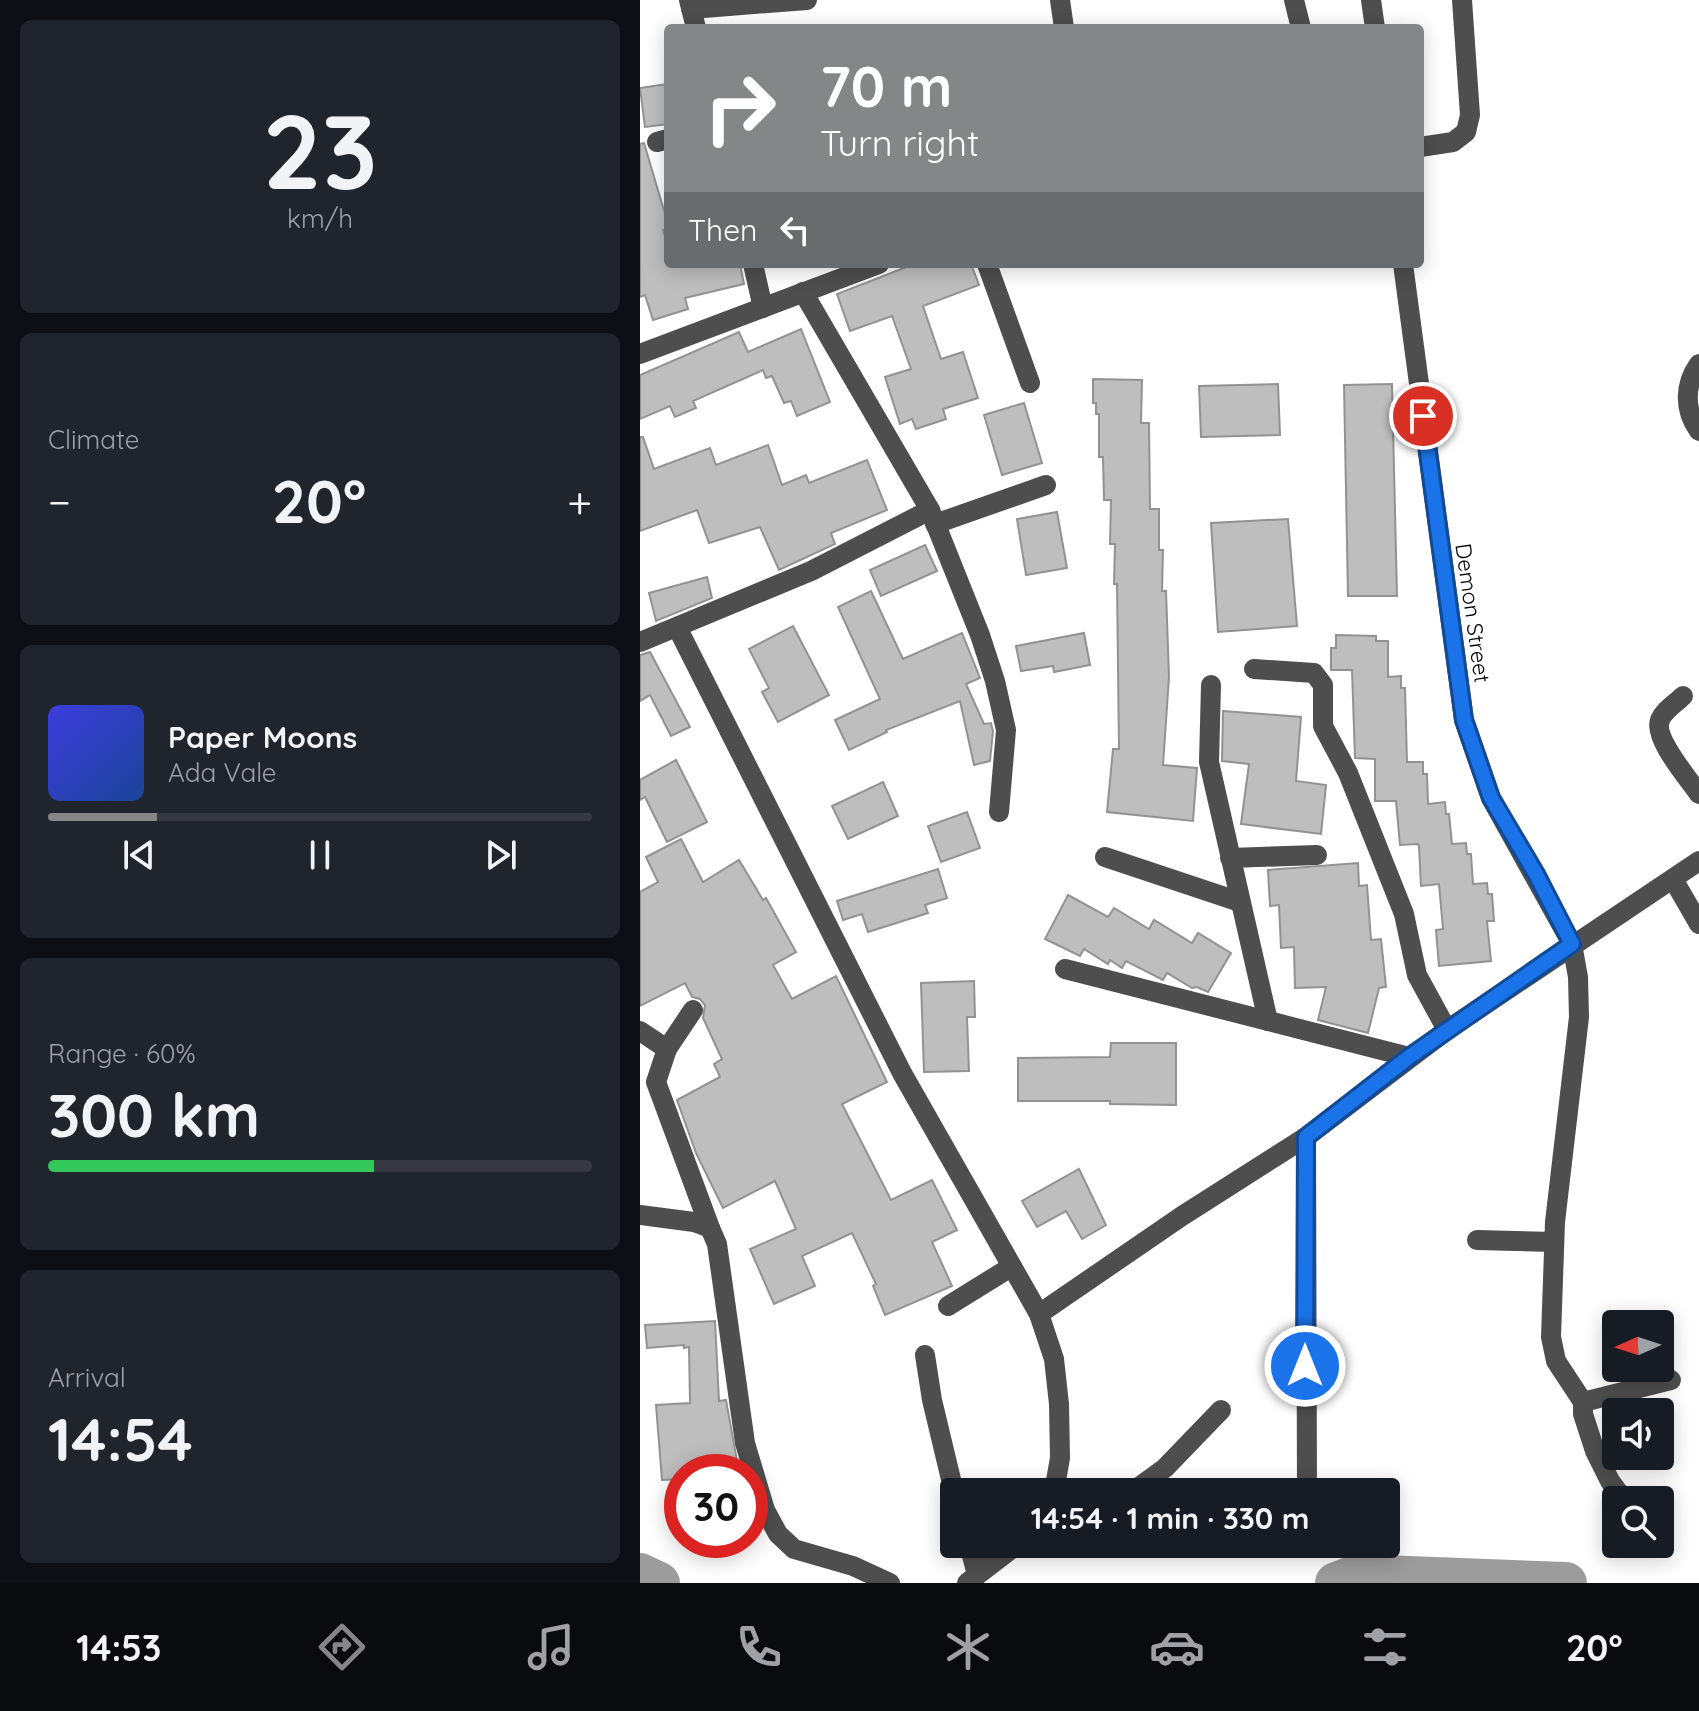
<!DOCTYPE html>
<meta charset="utf-8">
<style>
body{margin:0;font-family:Quicksand,sans-serif;background:#20242c;color:#f1f3f6;height:100vh;display:flex;flex-direction:column;font-size:30px;white-space:nowrap}
*{box-sizing:border-box;margin:0}
p{font-size:26px;color:#9ea1a6}
.icon{flex:none;width:44px;height:44px;fill:none;stroke:currentColor;stroke-width:2;stroke-linecap:round;stroke-linejoin:round}
.map{position:relative;flex:1;overflow:hidden}
.sheet{display:flex;flex-direction:column;gap:20px;padding:20px;background:#0d0f14;width:640px}
.sheet>*{flex:none}
.banner{position:absolute;left:24px;top:24px;width:760px;height:244px;border-radius:8px;box-shadow:0 4px 20px #0003;background:#858687;color:#fff;overflow:hidden}
.needle{width:52px;rotate:267deg}
.controls{position:absolute;left:962px;top:1310px;display:grid;gap:16px}
.controls a{display:grid;place-items:center;width:72px;height:72px;border-radius:8px;background:#171b24;box-shadow:0 4px 20px #0003;font-size:40px}
.speed{position:absolute;left:24px;top:1454px;display:flex;gap:16px;font-size:40px;font-weight:700;text-align:center}
.speed>*{display:grid;place-content:center;width:104px;height:104px;border-radius:50%;background:#171b24;box-shadow:0 4px 20px #0003;line-height:1}
.speed .limit{border:12px solid #d22;background:#fff;color:#111}
.pin{position:absolute;display:grid;place-items:center;width:68px;height:68px;color:#fff;margin:-34px;border:4px solid #fff;border-radius:50%;box-shadow:0 2px 8px #0007}
.me{position:absolute;width:88px;margin:-44px;rotate:0deg;stroke-linejoin:round;filter:drop-shadow(0 0 6px #0008)}
.turn{display:flex;align-items:center;gap:28px;height:168px;padding:0 24px;font-size:36px}
.turn .icon{width:104px;height:104px;stroke-width:2.5}
.turn b{display:block;font-size:56px;line-height:68px}
.then{display:flex;align-items:center;height:76px;padding:0 24px;background:#0003;gap:16px;font-size:30px}
.big{font-size:60px;font-weight:700;line-height:1.1}
.sheet .tile{flex:1;display:flex;flex-direction:column;justify-content:center;gap:12px;min-width:0;padding:0 28px;border-radius:12px;background:#20242c}
.sheet .dial{align-items:center;gap:0}
.dial b{font-size:104px;line-height:1}
.song{display:flex;align-items:center;gap:24px}
.cover{width:96px;height:96px;border-radius:12px;background:linear-gradient(135deg,hsl(240 70% 55%),hsl(220 70% 35%))}
.played{height:8px;border-radius:4px;background:linear-gradient(90deg,#858687 20%,#363941 20%)}
.keys{display:flex;justify-content:space-around;direction:ltr}
.heat{display:flex;justify-content:space-between;align-items:center;font-size:44px;direction:ltr}
.charge{height:12px;border-radius:6px;background:linear-gradient(90deg,#34c759 60%,#363941 0)}
.trip{position:absolute;left:300px;top:1478px;width:460px;height:80px;border-radius:8px;background:#171b24;box-shadow:0 4px 20px #0003;font-weight:700;line-height:80px;text-align:center}
.tab-bar{display:flex;height:128px;justify-content:space-around;align-items:center;background:#090b0e;color:#9ea1a6}
.tab-bar .icon{width:56px;height:56px}
.tab-bar .on{color:#858687}
.tab-bar b{font-size:36px;color:#f1f3f6}
main{display:flex;flex:1;min-height:0}
.map>svg:first-child{display:block}
.lines{fill:none;stroke-linecap:round;stroke-linejoin:round}
.river{stroke:#9c9c9c;stroke-width:42}
.building{fill:#bebebe;stroke:#929292;stroke-width:2}
.minor{stroke:#4e4e4e;stroke-width:20}
.route-casing{stroke:#114b97;stroke-width:20}
.route{stroke:#1a73e8;stroke-width:14}
.labels{text-anchor:middle;dominant-baseline:central;stroke-width:6;stroke-linejoin:round;paint-order:stroke}
.street-label{font-size:22px;fill:#000;stroke:#fff}
</style>
<main>
<section class="sheet">
<div class="tile dial"><b>23</b><p>km/h</p></div>
<div class="tile"><p>Climate</p>
<div class="heat"><a>−</a><b class="big">20°</b><a>+</a></div>
</div>
<div class="tile">
<div class="song"><i class="cover"></i><div><b>Paper Moons</b><p>Ada Vale</p></div></div>
<div class="played"></div>
<div class="keys"><svg class="icon" aria-label="previous" viewBox="0 0 24 24"><path d="M18 5L8 12l10 7zM5 5v14"/></svg><svg class="icon" aria-label="pause" viewBox="0 0 24 24"><path d="M8 5v14M16 5v14"/></svg><svg class="icon" aria-label="next" viewBox="0 0 24 24"><path d="M6 5l10 7-10 7zM19 5v14"/></svg></div>
</div>
<div class="tile"><p>Range · 60%</p><b class="big">300 km</b><div class="charge"></div></div>
<div class="tile"><p>Arrival</p><b class="big">14:54</b></div>
</section>
<div class="map">
<svg width="1059" height="1583" viewBox="0 0 1059 1583">
<rect width="100%" height="100%" fill="#fff"/>
<g class="lines">
<!-- river -->
<g class="river">
<path d="M0,1574L19,1583"/>
<path d="M696,1583L717,1575L926,1583"/>
</g>
</g>
<!-- building -->
<g class="building">
<path d="M28,84V124L5,127L0,88Z"/>
<path d="M4,143L28,224V229L23,230L28,246V264H100L104,284L45,298L48,309L13,320L5,295L0,297V144Z"/>
<path d="M274,264H331L339,285L283,306L301,359L323,352L338,398L303,409L306,419L276,429L272,419L260,424L245,377L271,369L252,316L210,331L197,294Z"/>
<path d="M161,329L190,402L157,416L151,401L144,403L132,376L126,378L123,370L53,401L56,408L35,417L30,406L0,419V375L99,332L108,352Z"/>
<path d="M453,379L502,380L501,423H509L510,509H519V550H523L522,591H526L529,677L523,765L557,768L553,821L467,812L473,749H479L477,584H474L475,544H470L471,500H464L463,457H459V414H456V403H453Z"/>
<path d="M638,384L640,435L561,437L559,386Z"/>
<path d="M752,384L757,596H708L704,385Z"/>
<path d="M384,403L402,463L362,475L344,415Z"/>
<path d="M0,437H3L14,469L70,448L76,465L128,445L142,485L166,475L169,483L227,460L247,510L191,533L195,544L139,570L120,527L69,543L57,510L0,531Z"/>
<path d="M417,512L427,568L386,575L377,519Z"/>
<path d="M648,519L657,626L578,632L571,523Z"/>
<path d="M285,545L297,571L241,596L230,570Z"/>
<path d="M67,577L72,598L16,621L9,593Z"/>
<path d="M231,591L263,659L322,633L340,678L326,684L344,724L351,723L353,731L350,761L334,765L320,701L246,730L247,732L209,750L195,720L240,699L198,607Z"/>
<path d="M153,626L189,695L138,722L122,692L129,688L109,649Z"/>
<path d="M444,633L450,665L414,672L413,666L381,671L376,646Z"/>
<path d="M696,635L736,636V641H748V677L761,676V688H765L767,762H783V774H787L788,804L805,802L806,814H809L812,844L826,843L827,854H831L833,884L847,883L848,894H852L854,921H847L851,961L799,966L796,930L803,929L799,884L781,886L779,846L778,844L760,845L756,801H735V759L715,758L712,670H691V648H696Z"/>
<path d="M10,652L50,727L31,736L10,695L0,701V655Z"/>
<path d="M583,711L661,717L656,781L686,785L681,834L601,824L609,764L582,761Z"/>
<path d="M36,760L67,822L27,842L5,797L0,800V780Z"/>
<path d="M243,782L258,816L208,839L192,806Z"/>
<path d="M327,812L340,848L301,862L288,826Z"/>
<path d="M41,839L63,882L99,860L123,900L126,898L156,952L133,965L152,999L196,976L247,1082L202,1104L251,1200L292,1180L317,1230L292,1242L312,1286L245,1315L233,1286L236,1284L212,1233L162,1256L175,1286L134,1304L110,1249L156,1229L135,1181L83,1208L56,1153L37,1100L80,1077L74,1064L82,1059L63,1018L65,1005L60,999L52,997L45,983L0,1006V892L18,882L6,857Z"/>
<path d="M718,863L719,886L727,885L731,940L741,939L746,987L739,988L728,1033L678,1020L686,987L655,988L654,947L641,948L639,905L630,906L628,870Z"/>
<path d="M298,869L307,898L285,905L288,913L228,932L222,914L203,920L197,901Z"/>
<path d="M428,895L468,917L474,908L509,929L514,920L552,943L558,933L591,953L568,992L557,987L552,988L527,973L523,980L486,961L482,968L470,960L468,964L444,949L440,956L405,939Z"/>
<path d="M334,981L335,1017H327L329,1071L284,1072L281,983Z"/>
<path d="M471,1043H536V1105L470,1104V1101H378V1058L470,1057Z"/>
<path d="M439,1169L466,1225L442,1239L426,1211L397,1227L382,1201Z"/>
<path d="M75,1321L79,1401L86,1400L99,1472H42V1479L22,1480L16,1405L50,1403L49,1347L44,1348V1345L7,1348L5,1325Z"/>
</g>
<g class="lines">
<!-- minor -->
<g class="minor">
<path d="M49,0L56,28"/>
<path d="M420,0L424,28"/>
<path d="M654,0L661,28"/>
<path d="M731,0L735,28"/>
<path d="M51,9L167,0"/>
<path d="M17,142L28,139"/>
<path d="M780,147L813,142L826,132L830,115L822,0"/>
<path d="M113,264L123,308"/>
<path d="M347,264L390,383"/>
<path d="M763,264L824,720L851,798L932,944L938,977L939,1017L915,1222L911,1337L916,1361L943,1402V1414L955,1451L970,1481L984,1500"/>
<path d="M163,292L290,510L340,635L355,681L366,730L359,812"/>
<path d="M0,354L239,264"/>
<path d="M1059,364C1044,385 1044,410 1059,431"/>
<path d="M295,524L406,485"/>
<path d="M38,629L262,1073L399,1314L414,1359L419,1404L420,1458L414,1492"/>
<path d="M0,642L171,571L290,510"/>
<path d="M614,669L674,673L683,685V726L708,773L764,914L777,975L807,1030"/>
<path d="M571,685L569,762L628,1021"/>
<path d="M1043,696C1036,703 1024,710 1020,720C1013,738 1048,778 1059,794"/>
<path d="M465,857L600,902"/>
<path d="M590,858L677,855"/>
<path d="M1033,879L1059,924"/>
<path d="M425,969L769,1057"/>
<path d="M0,1031L27,1049L16,1082L70,1228"/>
<path d="M27,1049L53,1010"/>
<path d="M666,1137L667,1492"/>
<path d="M0,1215L54,1222L70,1228L77,1244L105,1443L125,1510L138,1534L154,1549L213,1566L250,1583"/>
<path d="M837,1240L914,1242"/>
<path d="M308,1306L371,1267"/>
<path d="M399,1314L542,1216L666,1137L807,1030L1059,861"/>
<path d="M285,1355L292,1400L314,1492"/>
<path d="M943,1402L1031,1380"/>
<path d="M492,1492L525,1468L581,1410"/>
<path d="M329,1544L337,1575"/>
<path d="M327,1583L378,1544"/>
</g>
</g>
<g class="lines">
<defs>
<path id="route" d="M665,1366L666,1137L769,1057L932,944L896,874L851,798L824,720L783,416"/>
</defs>
<!-- route casing -->
<use href="#route" class="route-casing"/>
<!-- route -->
<use href="#route" class="route"/>
</g>
<g class="labels">
<!-- street labels -->
<g class="street-label">
<text transform="translate(833 613) rotate(82)">Demon Street</text>
</g>
</g>
</svg>
<div class="controls">
<a><svg class="needle" viewBox="-14 -14 28 28"><path d="M0-13l5 13h-10z" fill="#e53935"/><path d="M0 13l5-13h-10z" fill="#9ea1a6"/></svg></a>
<a><svg class="icon" aria-label="sound" viewBox="0 0 24 24"><path d="M4 9h4l5-4v14l-5-4H4zM17 9q2 3 0 6"/></svg></a>
<a><svg class="icon" aria-label="search" viewBox="0 0 24 24"><circle cx="10" cy="10" r="6"/><path d="M15 15l6 6"/></svg></a>
</div>
<div class="speed"><div class="limit">30</div></div>
<div class="pin" style="left:783px;top:416px;background:#d93025"><svg class="icon" aria-label="arrive" viewBox="0 0 24 24"><path d="M6 21V4h12l-3 4 3 4H6"/></svg></div>
<svg class="me" style="left:665px;top:1366px" viewBox="-20 -20 40 40"><circle r="17" fill="#1a73e8" stroke="#fff" stroke-width="3"/><path d="M0-11L8 9 0 5-8 9z" fill="#fff"/></svg>
<div class="trip">14:54 · 1 min · 330 m</div>
<div class="banner">
<div class="turn"><svg class="icon" aria-label="right" viewBox="0 0 24 24"><path d="M7 20v-9h11M14 6l5 5-5 5"/></svg><div><b>70 m</b>Turn right</div></div>
<div class="then">Then<svg class="icon" aria-label="left" viewBox="0 0 24 24"><path d="M17 20v-9H6M10 6l-5 5 5 5"/></svg></div>
</div>
</div>
</main>
<nav class="tab-bar">
<b>14:53</b>
<svg class="icon on" aria-label="directions" viewBox="0 0 24 24"><path d="M12 3l9 9-9 9-9-9zM9 14v-3h6M13 9l2 2-2 2"/></svg>
<svg class="icon" aria-label="music" viewBox="0 0 24 24"><path d="M9 18V5l10-2v13"/><circle cx="6" cy="18" r="3"/><circle cx="16" cy="16" r="3"/></svg>
<svg class="icon" aria-label="phone" viewBox="0 0 24 24"><path d="M5 4h4l2 5-3 2q2 4 5 5l2-3 5 2v4C11 20 4 13 5 4z"/></svg>
<svg class="icon" aria-label="climate" viewBox="0 0 24 24"><path d="M12 3v18M4 7l16 10M4 17L20 7"/></svg>
<svg class="icon" aria-label="car" viewBox="0 0 24 24"><path d="M5 17H2v-5l4-1 3-4h7l3 4 3 1v5h-3M9 17h6M6 11h13"/><circle cx="7" cy="17" r="2"/><circle cx="17" cy="17" r="2"/></svg>
<svg class="icon" aria-label="filters" viewBox="0 0 24 24"><path d="M4 7h16M4 17h16"/><circle cx="9" cy="7" r="2"/><circle cx="15" cy="17" r="2"/></svg>
<b>20°</b>
</nav>
